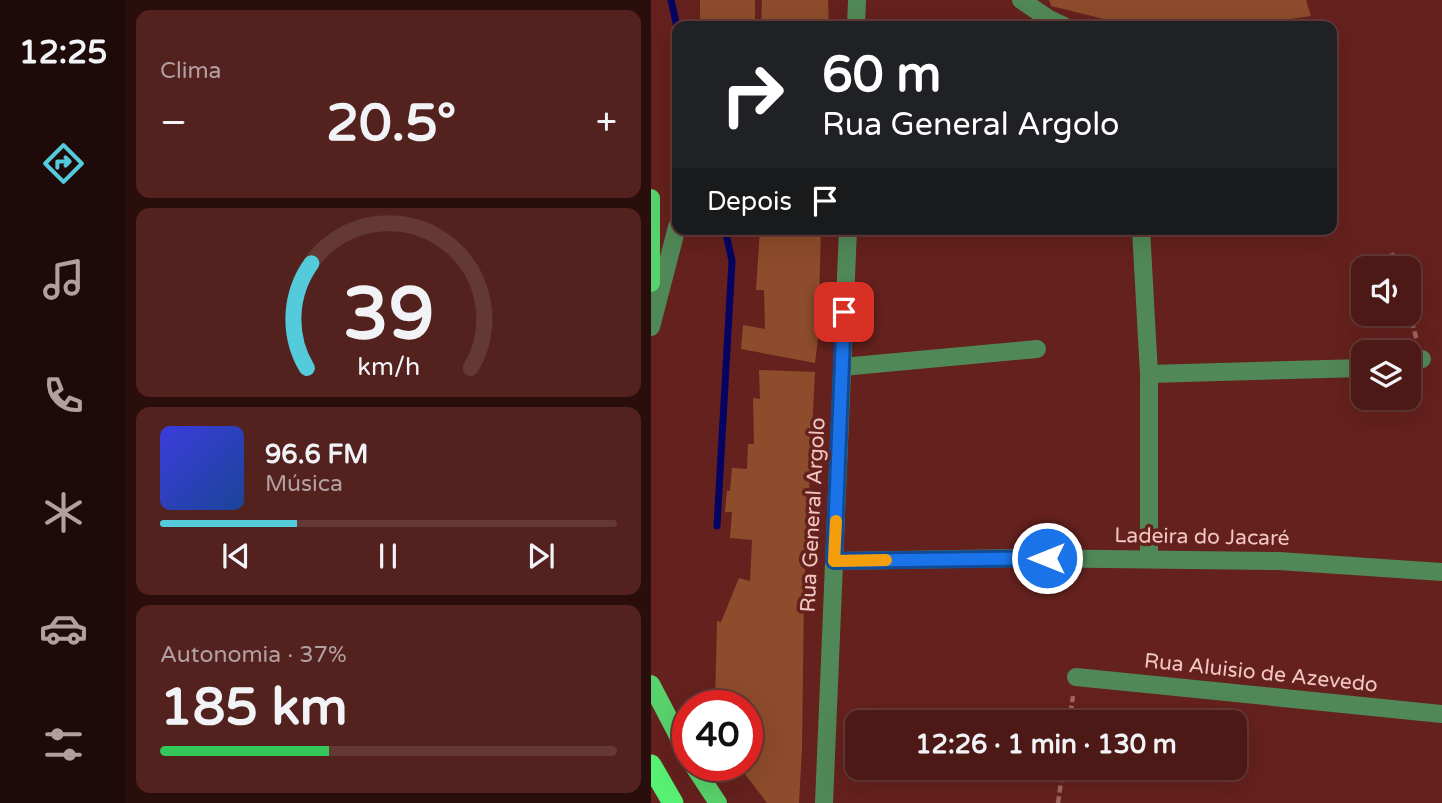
<!DOCTYPE html>
<html lang="pt">
<meta charset="utf-8">
<style>
body{margin:0;font-family:"Varela Round",sans-serif;background:#53221f;color:#f1f3f6;height:100vh;display:flex;flex-direction:column;font-size:26px;white-space:nowrap}
*{box-sizing:border-box;margin:0}
p{font-size:23px;color:#b2a0a1}
.icon{flex:none;width:38px;height:38px;fill:none;stroke:currentColor;stroke-width:2;stroke-linecap:round;stroke-linejoin:round}
.map{position:relative;flex:1;overflow:hidden}
.side{display:flex;flex-direction:column;gap:10px;padding:10px;background:#2a0e0c;width:525px}
.side>*{flex:none}
.top-card{position:absolute;left:21px;top:21px;width:665px;height:214px;border-radius:14px;box-shadow:0 7px 28px #0002,0 0 0 2px #633835;background:#202124;color:#fff;overflow:hidden}
.controls{position:absolute;left:700px;top:256px;display:grid;gap:14px}
.controls a{display:grid;place-items:center;width:70px;height:70px;border-radius:14px;background:#4c1916;box-shadow:0 7px 28px #0002,0 0 0 2px #633835;font-size:35px}
.speed{position:absolute;left:21px;top:690px;display:flex;gap:14px;font-size:35px;font-weight:700;text-align:center}
.speed>*{display:grid;place-content:center;width:91px;height:91px;border-radius:50%;background:#4c1916;box-shadow:0 7px 28px #0002,0 0 0 2px #633835;line-height:1}
.speed .limit{border:10px solid #d22;background:#fff;color:#111}
.pin{position:absolute;display:grid;place-items:center;width:60px;height:60px;color:#fff;margin:-30px;border-radius:14px;box-shadow:0 4px 10px #0006}
.me{position:absolute;width:77px;margin:-38px;rotate:270deg;stroke-linejoin:round;filter:drop-shadow(0 0 5px #0008)}
.turn{display:flex;align-items:center;gap:24px;height:147px;padding:0 35px;font-size:32px}
.turn .icon{width:91px;height:91px;stroke-width:2.5}
.turn b{display:block;font-size:49px;line-height:60px}
.then{display:flex;align-items:center;height:66px;padding:0 35px;background:#0003;gap:14px;font-size:26px}
.big{font-size:52px;font-weight:700;line-height:1.1}
.side .tile{flex:1;display:flex;flex-direction:column;justify-content:center;gap:10px;min-width:0;padding:0 24px;border-radius:14px;background:#53221f}
.side .dial{align-items:center;gap:0}
.dial svg{height:182px;overflow:visible;fill:none;stroke:#633835;stroke-width:7;stroke-linecap:round;text-anchor:middle}
.dial text{fill:#f1f3f6;stroke:none}
.song{display:flex;align-items:center;gap:21px}
.cover{width:84px;height:84px;border-radius:10px;background:linear-gradient(135deg,hsl(240 70% 55%),hsl(220 70% 35%))}
.played{height:7px;border-radius:4px;background:linear-gradient(90deg,#53cbda 30%,#633835 30%)}
.keys{display:flex;justify-content:space-around;direction:ltr}
.heat{display:flex;justify-content:space-between;align-items:center;font-size:38px;direction:ltr}
.charge{height:10px;border-radius:5px;background:linear-gradient(90deg,#34c759 37%,#633835 0)}
.trip{position:absolute;left:194px;top:710px;width:402px;height:70px;border-radius:14px;background:#4c1916;box-shadow:0 7px 28px #0002,0 0 0 2px #633835;font-weight:700;line-height:70px;text-align:center}
main{display:flex;flex:1;min-height:0}
.menu{display:flex;flex-direction:column;width:126px;justify-content:space-around;align-items:center;background:#1e0a09;color:#b2a0a1}
.menu .icon{width:49px;height:49px}
.menu .on{color:#53cbda}
.menu b{font-size:32px;color:#f1f3f6}
.map>svg:first-child{display:block}
.lines{fill:none;stroke-linecap:round;stroke-linejoin:round}
.stream{stroke:#050463;stroke-width:7}
.building{fill:#8d4c2b}
.path{stroke:#9f6561;stroke-width:4.5;stroke-dasharray:7 3.5;stroke-linecap:butt}
.minor{stroke:#518857;stroke-width:18}
.major{stroke:#58d36c;stroke-width:18}
.highway{stroke:#57f073;stroke-width:21}
.route-casing{stroke:#114b97;stroke-width:18}
.route{stroke:#1a73e8;stroke-width:12}
.slow{stroke:#f59e0b;stroke-width:12}
.labels{text-anchor:middle;dominant-baseline:central;stroke-width:7;stroke-linejoin:round;paint-order:stroke}
.street-label{font-size:21px;fill:#f2c7c1;stroke:#65211d}
</style>
<main>
<nav class="menu">
<b>12:25</b>
<svg class="icon on" aria-label="directions" viewBox="0 0 24 24"><path d="M12 3l9 9-9 9-9-9zM9 14v-3h6M13 9l2 2-2 2"/></svg>
<svg class="icon" aria-label="music" viewBox="0 0 24 24"><path d="M9 18V5l10-2v13"/><circle cx="6" cy="18" r="3"/><circle cx="16" cy="16" r="3"/></svg>
<svg class="icon" aria-label="phone" viewBox="0 0 24 24"><path d="M5 4h4l2 5-3 2q2 4 5 5l2-3 5 2v4C11 20 4 13 5 4z"/></svg>
<svg class="icon" aria-label="climate" viewBox="0 0 24 24"><path d="M12 3v18M4 7l16 10M4 17L20 7"/></svg>
<svg class="icon" aria-label="car" viewBox="0 0 24 24"><path d="M5 17H2v-5l4-1 3-4h7l3 4 3 1v5h-3M9 17h6M6 11h13"/><circle cx="7" cy="17" r="2"/><circle cx="17" cy="17" r="2"/></svg>
<svg class="icon" aria-label="filters" viewBox="0 0 24 24"><path d="M4 7h16M4 17h16"/><circle cx="9" cy="7" r="2"/><circle cx="15" cy="17" r="2"/></svg>
</nav>
<section class="side">
<div class="tile"><p>Clima</p>
<div class="heat"><a>−</a><b class="big">20.5°</b><a>+</a></div>
</div>
<div class="tile dial"><svg viewBox="0 0 100 80">
<path d="M14 69A42 42 0 1 1 86 69"/>
<path d="M14 69A42 42 0 0 1 16 23" stroke="#53cbda"/>
<text x="50" y="56" font-size="32" font-weight="700">39</text>
<text x="50" y="72" font-size="11">km/h</text>
</svg></div>
<div class="tile">
<div class="song"><i class="cover"></i><div><b>96.6 FM</b><p>Música</p></div></div>
<div class="played"></div>
<div class="keys"><svg class="icon" aria-label="previous" viewBox="0 0 24 24"><path d="M18 5L8 12l10 7zM5 5v14"/></svg><svg class="icon" aria-label="pause" viewBox="0 0 24 24"><path d="M8 5v14M16 5v14"/></svg><svg class="icon" aria-label="next" viewBox="0 0 24 24"><path d="M6 5l10 7-10 7zM19 5v14"/></svg></div>
</div>
<div class="tile"><p>Autonomia · 37%</p><b class="big">185 km</b><div class="charge"></div></div>
</section>
<div class="map">
<svg width="791" height="803" viewBox="0 0 791 803">
<rect width="100%" height="100%" fill="#65211d"/>
<g class="lines">
<!-- stream -->
<g class="stream">
<path d="M20,0L26,27"/>
<path d="M66,526L81,261L74,229"/>
</g>
</g>
<!-- building -->
<g class="building">
<rect x="49" y="0" width="55" height="26"/>
<path d="M111,0H177L178,26H110Z"/>
<path d="M398,0H655L660,16L593,26H557L555,20L505,26L457,20L400,6Z"/>
<path d="M109,229H170L167,339L164,363L90,349L92,325L114,329L113,290H105Z"/>
<path d="M108,370L164,372L153,593L151,749L148,803H116L87,765H96V705H64L66,621L70,622L88,578L99,581L101,540L79,538L81,512H74L76,491H79L81,468L96,469L97,444H103L102,398L109,399Z"/>
</g>
<g class="lines">
<!-- path -->
<g class="path">
<path d="M741,253L745,268"/>
<path d="M758,311L766,341"/>
<path d="M418,723L422,696"/>
<path d="M407,803L412,768"/>
</g>
<!-- minor -->
<g class="minor">
<path d="M370,0L398,19L413,26"/>
<path d="M205,26L206,0"/>
<path d="M490,229L498,374V558"/>
<path d="M0,327L26,227"/>
<path d="M758,361L771,359"/>
<path d="M191,367L386,349"/>
<path d="M498,374L712,368"/>
<path d="M183,561L370,558L628,561L791,572"/>
<path d="M425,677L791,714"/>
<path d="M173,803L197,229"/>
</g>
<!-- major -->
<g class="major">
<path d="M0,198V283"/>
<path d="M0,684L37,755"/>
<path d="M42,765L67,803"/>
</g>
<!-- highway -->
<path class="highway" d="M0,765L22,803"/>
</g>
<g class="lines">
<defs>
<path id="route" d="M193,312L183,561L396,558"/>
</defs>
<!-- route casing -->
<use href="#route" class="route-casing"/>
<!-- route -->
<use href="#route" class="route"/>
<!-- slow -->
<path class="slow" d="M185,521L183,561L235,560"/>
</g>
<g class="labels">
<!-- street labels -->
<g class="street-label">
<text transform="translate(162 515) rotate(-87)">Rua General Argolo</text>
<text transform="translate(551 537) rotate(1)">Ladeira do Jacaré</text>
<text transform="translate(610 673) rotate(6)">Rua Aluisio de Azevedo</text>
</g>
</g>
</svg>
<div class="controls">
<a><svg class="icon" aria-label="sound" viewBox="0 0 24 24"><path d="M4 9h4l5-4v14l-5-4H4zM17 9q2 3 0 6"/></svg></a>
<a><svg class="icon" aria-label="layers" viewBox="0 0 24 24"><path d="M12 4l9 5-9 5-9-5zM3 14l9 5 9-5"/></svg></a>
</div>
<div class="speed"><div class="limit">40</div></div>
<div class="pin" style="left:193px;top:312px;background:#d93025"><svg class="icon" aria-label="arrive" viewBox="0 0 24 24"><path d="M6 21V4h12l-3 4 3 4H6"/></svg></div>
<svg class="me" style="left:396px;top:558px" viewBox="-20 -20 40 40"><circle r="17" fill="#1a73e8" stroke="#fff" stroke-width="3"/><path d="M0-11L8 9 0 5-8 9z" fill="#fff"/></svg>
<div class="trip">12:26 · 1 min · 130 m</div>
<div class="top-card">
<div class="turn"><svg class="icon" aria-label="right" viewBox="0 0 24 24"><path d="M7 20v-9h11M14 6l5 5-5 5"/></svg><div><b>60 m</b>Rua General Argolo</div></div>
<div class="then">Depois<svg class="icon" aria-label="arrive" viewBox="0 0 24 24"><path d="M6 21V4h12l-3 4 3 4H6"/></svg></div>
</div>
</div>
</main>
